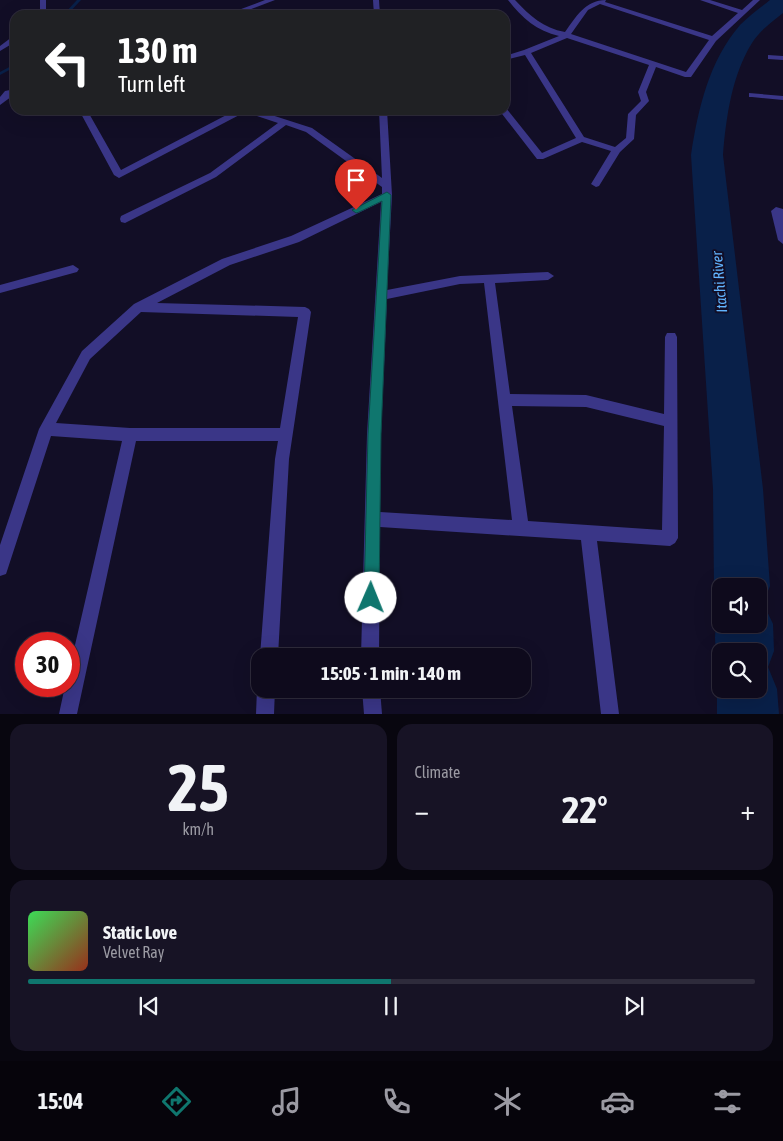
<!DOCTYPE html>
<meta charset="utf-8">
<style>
body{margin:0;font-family:"Asap Condensed",sans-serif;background:#171325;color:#f1f3f6;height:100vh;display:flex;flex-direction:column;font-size:19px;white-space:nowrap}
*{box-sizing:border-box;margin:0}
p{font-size:16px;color:#9b9aa3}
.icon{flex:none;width:28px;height:28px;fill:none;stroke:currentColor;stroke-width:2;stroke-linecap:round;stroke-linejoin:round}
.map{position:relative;height:714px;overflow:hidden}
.drawer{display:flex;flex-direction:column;gap:10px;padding:10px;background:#08060f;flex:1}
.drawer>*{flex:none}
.top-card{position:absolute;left:10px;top:10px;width:500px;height:105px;border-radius:15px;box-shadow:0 5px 20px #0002,0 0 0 1px #2e2b3b;background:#202124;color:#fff;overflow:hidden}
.buttons{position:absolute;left:712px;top:578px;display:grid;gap:10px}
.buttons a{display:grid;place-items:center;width:55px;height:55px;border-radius:10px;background:#0e0a1c;box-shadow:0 5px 20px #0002,0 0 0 1px #2e2b3b;font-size:25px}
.speed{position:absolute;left:15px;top:632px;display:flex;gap:10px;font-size:25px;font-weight:700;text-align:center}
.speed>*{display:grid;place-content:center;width:65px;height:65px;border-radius:50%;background:#0e0a1c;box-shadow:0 5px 20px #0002,0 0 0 1px #2e2b3b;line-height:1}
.speed .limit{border:8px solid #d22;background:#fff;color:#111}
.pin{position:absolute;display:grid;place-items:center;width:42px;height:42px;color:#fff;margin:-51px -21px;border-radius:50% 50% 50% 0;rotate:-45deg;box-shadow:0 0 5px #0007}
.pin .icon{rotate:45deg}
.me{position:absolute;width:55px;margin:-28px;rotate:1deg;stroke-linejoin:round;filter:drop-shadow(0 0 4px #0008)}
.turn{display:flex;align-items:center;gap:18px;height:105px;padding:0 25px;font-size:22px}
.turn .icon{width:65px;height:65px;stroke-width:2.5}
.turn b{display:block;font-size:35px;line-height:42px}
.big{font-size:38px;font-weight:700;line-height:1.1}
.drawer .card{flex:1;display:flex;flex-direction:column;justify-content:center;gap:8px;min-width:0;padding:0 18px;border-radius:15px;background:#171325}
.drawer .dial{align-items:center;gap:0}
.dial b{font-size:65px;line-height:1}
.song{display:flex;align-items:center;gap:15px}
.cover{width:60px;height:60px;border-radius:8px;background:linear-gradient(135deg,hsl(130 70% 55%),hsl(10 70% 35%))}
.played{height:5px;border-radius:2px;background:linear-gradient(90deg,#0f766e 50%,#2e2b3b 50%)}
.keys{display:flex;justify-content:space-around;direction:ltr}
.heat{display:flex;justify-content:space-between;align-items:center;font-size:28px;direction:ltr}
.drawer .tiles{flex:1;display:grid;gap:10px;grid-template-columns:1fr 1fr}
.card:last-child{grid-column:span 2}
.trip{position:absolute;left:251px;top:648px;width:280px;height:50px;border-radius:15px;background:#0e0a1c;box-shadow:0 5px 20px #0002,0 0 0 1px #2e2b3b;font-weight:700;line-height:50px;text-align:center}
.menu{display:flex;height:80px;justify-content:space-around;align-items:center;background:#06040b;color:#9b9aa3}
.menu .icon{width:35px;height:35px}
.menu .on{color:#0f766e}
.menu b{font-size:22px;color:#f1f3f6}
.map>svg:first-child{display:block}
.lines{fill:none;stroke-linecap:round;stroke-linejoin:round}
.stream{fill:#092049;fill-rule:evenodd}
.river{fill:#092049;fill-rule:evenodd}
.minor{fill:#3a3687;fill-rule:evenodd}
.route{fill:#0f766e;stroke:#0a4d48}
.labels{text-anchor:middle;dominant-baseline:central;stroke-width:4;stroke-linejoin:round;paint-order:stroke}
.water-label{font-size:15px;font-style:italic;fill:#61b4ff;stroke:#120e26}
</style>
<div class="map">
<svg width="783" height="714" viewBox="0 0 783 714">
<rect width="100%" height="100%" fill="#120e26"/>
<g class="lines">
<!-- stream -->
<g class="stream">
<path d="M77,0H81L67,15H63Z"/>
<path d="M15,64V67L0,75V72Z"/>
</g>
<!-- river -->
<path class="river" d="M770,0H783V13C772,22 760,30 752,43C732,75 726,117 723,155L763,489L770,586L763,603L773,624L774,651L768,667L777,689L779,714H717V689L721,678V689H759V651H721V665C713,646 713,629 721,610V624H759V586H721V602L714,586L713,489L691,155C698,109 709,61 740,25C749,16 760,8 770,0Z"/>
<!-- minor -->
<g class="minor">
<rect x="40" y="0" width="6" height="15"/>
<path d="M265,0H275L235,15H225Z"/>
<path d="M373,0H379L380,15H374Z"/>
<path d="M508,0H515C530,16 543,28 565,32C576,17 585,0 606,0L605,2L712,36L738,13L700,0H710L742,10L753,0H760L716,41L691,77H685L656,67L646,92L649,101L636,115L634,139L620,152L599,186L596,187L591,184L611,151L582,142L543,159H537L499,110H505L506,108L542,153L576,138L525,55L505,60V56L524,50L559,36C537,31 522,18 508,0ZM600,4L709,40L686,72L571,34L588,10ZM567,38L649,65L638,92L641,101L628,114L626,138L615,147L584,137L531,53Z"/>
<path d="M12,37H15V42L0,51V46Z"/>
<path d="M768,55L783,56V60L768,59Z"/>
<path d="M15,89V94L0,105V97L5,91Z"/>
<path d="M749,93L783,96V100L752,97H749Z"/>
<path d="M79,110H87L121,170L236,110H256L312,128L382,178L379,110H387L392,195L387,290L460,276L548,272L554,276L548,280L495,283L510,394L586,395L664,414L665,337L667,333H675L677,337L678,538L675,543L670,546L597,541L619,714H601L581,540L380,527L379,656H361L367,434L381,202L299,242L230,265L157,303L305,307L309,309L311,312L289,459L278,656H260L275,459L278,441H136L77,714H59L65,686H69V671L122,441L51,436L8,568L6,574L0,576V545L39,429L82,351L134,304L222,259L291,236L382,194V187L306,132L286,125L216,177L125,223L121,222L120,219L121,216L210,173L278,123L245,112L119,178L114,175ZM484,283L512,520L380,512L381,434L387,299L460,284ZM141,312L298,317L280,428H130L56,423L90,359ZM512,406L586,407L664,426L662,530L528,521Z"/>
<path d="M776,207L783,209V244L778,240L771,211Z"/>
<path d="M73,265L79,269L77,272L0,293V285Z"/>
<path d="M260,683V689H275L274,714H256L257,689Z"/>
<path d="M362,689H380L382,714H364Z"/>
</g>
</g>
<!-- route -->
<path class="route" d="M387,192L391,195L381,434L379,598L376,603L371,605L366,603L364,598L368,434L382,201L359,212L356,213L352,210Z"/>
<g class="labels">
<!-- water labels -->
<g class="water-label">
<text transform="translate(719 282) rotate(-95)">Itachi River</text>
</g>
</g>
</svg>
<div class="buttons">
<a><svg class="icon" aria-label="sound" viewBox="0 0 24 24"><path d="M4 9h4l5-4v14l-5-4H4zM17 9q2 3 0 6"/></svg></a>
<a><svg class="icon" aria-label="search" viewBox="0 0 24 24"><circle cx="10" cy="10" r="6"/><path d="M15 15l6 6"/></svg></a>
</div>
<div class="speed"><div class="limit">30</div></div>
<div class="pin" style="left:356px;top:210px;background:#d93025"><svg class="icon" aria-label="arrive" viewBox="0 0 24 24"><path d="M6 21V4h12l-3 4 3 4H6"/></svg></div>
<svg class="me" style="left:371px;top:598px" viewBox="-20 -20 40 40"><circle r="19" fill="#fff"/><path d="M0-13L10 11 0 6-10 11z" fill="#0f766e"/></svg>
<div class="trip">15:05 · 1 min · 140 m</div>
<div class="top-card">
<div class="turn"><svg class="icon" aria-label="left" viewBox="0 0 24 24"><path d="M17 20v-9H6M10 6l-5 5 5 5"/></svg><div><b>130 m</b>Turn left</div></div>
</div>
</div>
<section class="drawer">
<div class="tiles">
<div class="card dial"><b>25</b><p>km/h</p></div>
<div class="card"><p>Climate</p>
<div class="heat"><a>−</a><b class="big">22°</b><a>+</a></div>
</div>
<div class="card">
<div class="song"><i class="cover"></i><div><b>Static Love</b><p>Velvet Ray</p></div></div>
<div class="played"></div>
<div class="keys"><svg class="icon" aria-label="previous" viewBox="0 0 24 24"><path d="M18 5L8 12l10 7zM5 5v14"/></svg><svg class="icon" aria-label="pause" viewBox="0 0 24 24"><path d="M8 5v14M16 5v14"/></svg><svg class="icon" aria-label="next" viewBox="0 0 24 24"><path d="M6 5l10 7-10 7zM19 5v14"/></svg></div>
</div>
</div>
</section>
<nav class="menu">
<b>15:04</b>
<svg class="icon on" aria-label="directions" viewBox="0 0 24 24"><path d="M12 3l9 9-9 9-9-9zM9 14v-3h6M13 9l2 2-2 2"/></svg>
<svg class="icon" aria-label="music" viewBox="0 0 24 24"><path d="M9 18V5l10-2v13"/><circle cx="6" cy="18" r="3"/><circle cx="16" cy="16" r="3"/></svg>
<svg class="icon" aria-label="phone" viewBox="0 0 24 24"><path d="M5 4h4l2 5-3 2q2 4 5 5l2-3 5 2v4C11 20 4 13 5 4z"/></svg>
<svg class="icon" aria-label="climate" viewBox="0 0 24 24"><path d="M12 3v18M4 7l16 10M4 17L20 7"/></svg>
<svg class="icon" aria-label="car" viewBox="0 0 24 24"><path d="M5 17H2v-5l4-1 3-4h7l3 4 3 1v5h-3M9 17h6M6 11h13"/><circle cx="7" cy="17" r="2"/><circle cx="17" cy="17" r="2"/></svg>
<svg class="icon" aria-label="filters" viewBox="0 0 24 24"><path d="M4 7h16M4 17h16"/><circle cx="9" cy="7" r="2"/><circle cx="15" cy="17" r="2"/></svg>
</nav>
